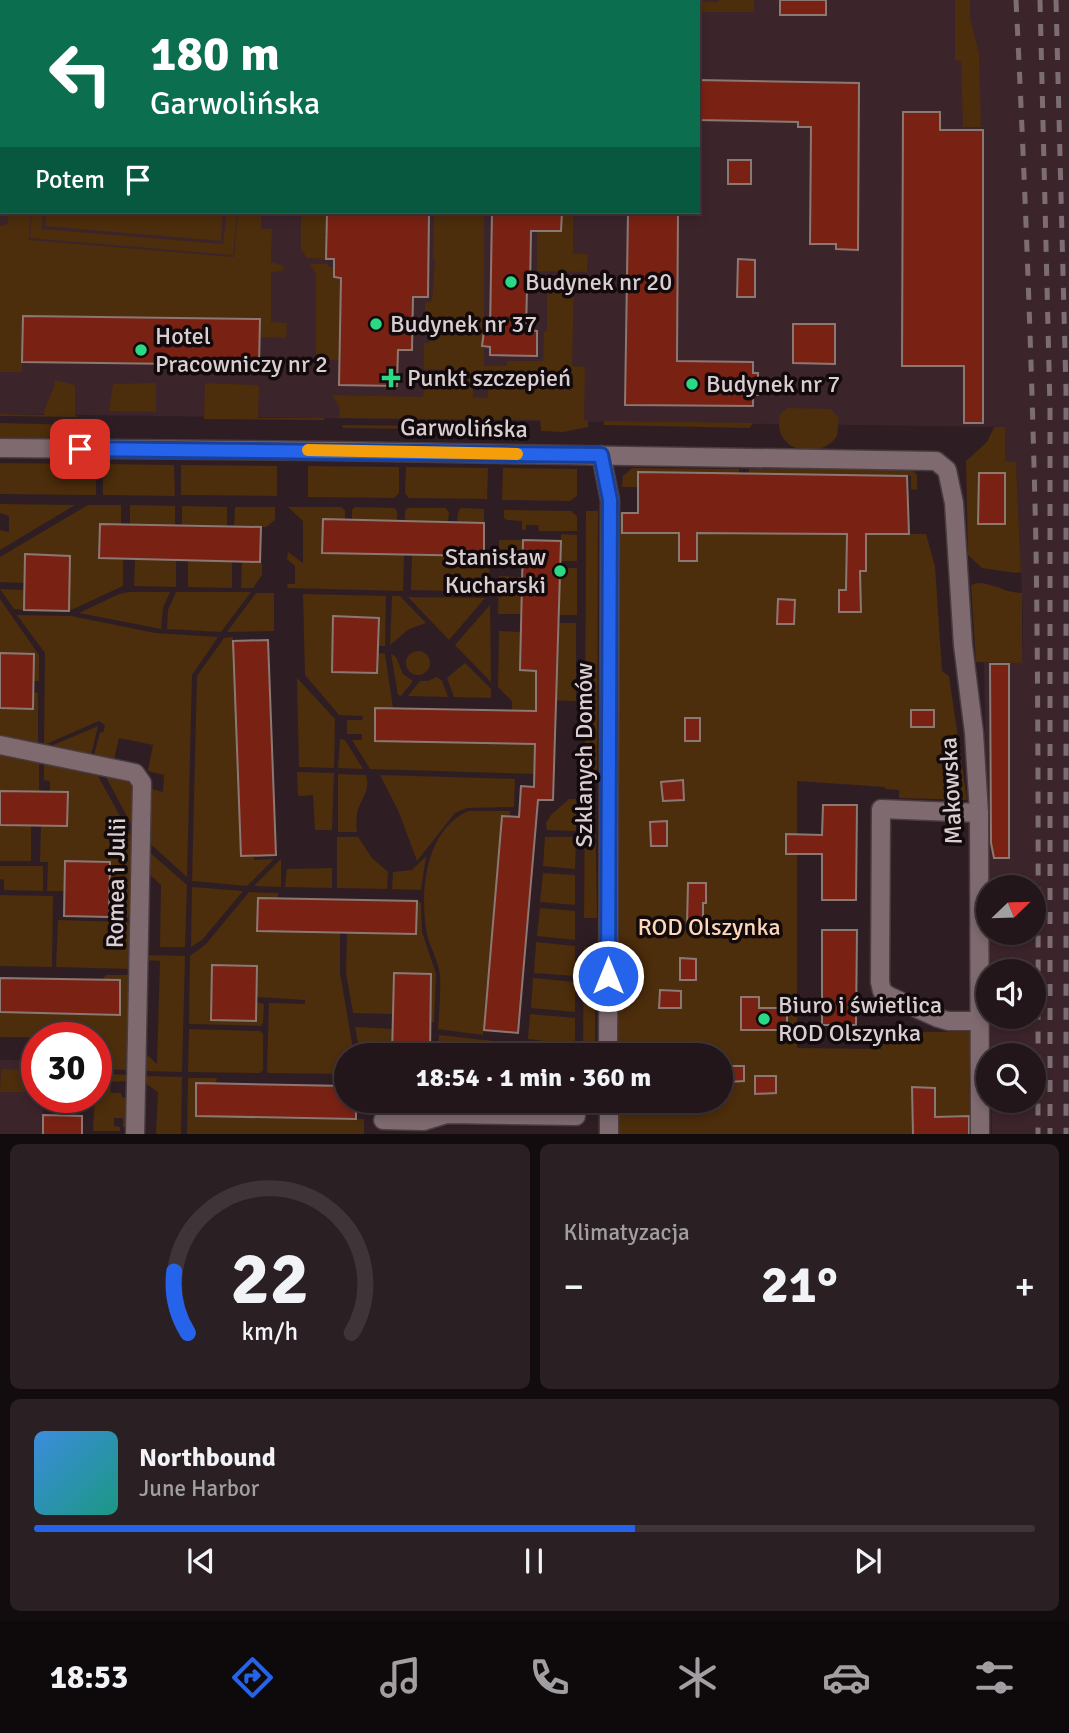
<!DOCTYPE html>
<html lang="pl">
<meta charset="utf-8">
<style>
body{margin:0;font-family:Signika,sans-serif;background:#2a1f23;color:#f1f3f6;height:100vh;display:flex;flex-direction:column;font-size:26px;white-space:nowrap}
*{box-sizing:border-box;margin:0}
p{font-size:23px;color:#a29fa2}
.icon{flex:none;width:38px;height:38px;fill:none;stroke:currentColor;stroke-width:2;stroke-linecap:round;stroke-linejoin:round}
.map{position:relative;height:1134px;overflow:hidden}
.sheet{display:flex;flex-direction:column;gap:10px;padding:10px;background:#130c0e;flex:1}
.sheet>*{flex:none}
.hud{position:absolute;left:0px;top:0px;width:700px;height:214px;box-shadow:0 4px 10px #0003,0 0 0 2px #3f3539;background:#0b6e4f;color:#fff;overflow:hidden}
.needle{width:46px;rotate:67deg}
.tools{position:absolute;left:976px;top:875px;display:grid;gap:14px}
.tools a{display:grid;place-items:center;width:70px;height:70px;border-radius:50%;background:#22161a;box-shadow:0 4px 10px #0003,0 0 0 2px #3f3539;font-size:35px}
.speed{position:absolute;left:21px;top:1022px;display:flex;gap:14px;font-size:35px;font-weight:700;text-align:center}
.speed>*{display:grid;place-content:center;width:91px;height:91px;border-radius:50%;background:#22161a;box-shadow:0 4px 10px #0003,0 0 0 2px #3f3539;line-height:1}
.speed .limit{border:10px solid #d22;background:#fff;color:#111}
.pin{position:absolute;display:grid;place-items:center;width:60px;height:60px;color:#fff;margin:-30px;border-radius:14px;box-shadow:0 4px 10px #0006}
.me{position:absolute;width:77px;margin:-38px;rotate:0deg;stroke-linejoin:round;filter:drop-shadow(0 0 5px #0008)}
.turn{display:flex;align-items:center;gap:24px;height:147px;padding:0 35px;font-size:32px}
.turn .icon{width:91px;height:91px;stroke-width:2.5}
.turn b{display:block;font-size:49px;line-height:60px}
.then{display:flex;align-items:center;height:66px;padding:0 35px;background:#0003;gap:14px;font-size:26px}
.big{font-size:52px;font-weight:800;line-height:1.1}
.sheet .card{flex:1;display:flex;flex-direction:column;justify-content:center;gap:10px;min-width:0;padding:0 24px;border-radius:10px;background:#2a1f23}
.sheet .dial{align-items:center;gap:0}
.dial svg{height:182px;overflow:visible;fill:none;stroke:#3f3539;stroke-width:7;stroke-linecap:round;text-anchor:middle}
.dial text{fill:#f1f3f6;stroke:none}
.song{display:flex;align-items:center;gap:21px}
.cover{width:84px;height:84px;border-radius:10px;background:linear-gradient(135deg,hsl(210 70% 55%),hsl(170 70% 35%))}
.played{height:7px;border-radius:4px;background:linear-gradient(90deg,#2563eb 60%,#3f3539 60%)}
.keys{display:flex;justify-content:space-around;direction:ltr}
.heat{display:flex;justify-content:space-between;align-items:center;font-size:38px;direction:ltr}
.sheet .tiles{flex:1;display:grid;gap:10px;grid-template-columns:1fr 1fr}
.card:last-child{grid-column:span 2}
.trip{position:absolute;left:334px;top:1043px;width:399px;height:70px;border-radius:35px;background:#22161a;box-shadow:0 4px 10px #0003,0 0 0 2px #3f3539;font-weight:800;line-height:70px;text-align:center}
.tabs{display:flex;height:112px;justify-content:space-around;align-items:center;background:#0e090a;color:#a29fa2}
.tabs .icon{width:49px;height:49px}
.tabs .on{color:#2563eb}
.tabs b{font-size:32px;color:#f1f3f6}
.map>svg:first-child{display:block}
.built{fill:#3c242b;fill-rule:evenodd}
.green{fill:#4c2d0c;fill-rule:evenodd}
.building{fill:#792214;stroke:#8c7873;stroke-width:2}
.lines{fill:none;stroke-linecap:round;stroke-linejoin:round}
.street-casing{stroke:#493b3f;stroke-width:21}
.street{stroke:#7e6a6f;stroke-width:18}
.rail{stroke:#7b6d71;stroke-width:5;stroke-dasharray:12 12;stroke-linecap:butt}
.route-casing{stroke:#184099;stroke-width:18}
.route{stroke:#2563eb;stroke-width:12}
.slow{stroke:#f59e0b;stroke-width:12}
.poi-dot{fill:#2bd884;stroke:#120a0c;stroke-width:2.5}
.labels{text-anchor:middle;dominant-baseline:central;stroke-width:7;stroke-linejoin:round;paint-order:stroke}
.poi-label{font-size:24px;fill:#d9ced0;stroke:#120a0c;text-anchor:start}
.street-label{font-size:24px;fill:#d9ced0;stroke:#120a0c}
.park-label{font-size:24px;fill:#fdd7b6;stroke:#120a0c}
</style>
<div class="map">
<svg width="1069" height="1135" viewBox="0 0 1069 1135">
<rect width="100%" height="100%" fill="#2e1e23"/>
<!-- built -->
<g class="built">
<path d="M0,0H1069V1134H992V1101H1034V1055H991L990,1017H1034V971H990L989,933H1034V887H989V898L984,662L1022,663L1023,617L1016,463L1005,462L1004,427L0,414ZM2,2H698V212H2Z"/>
<path d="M0,1060H37V1097H44L43,1115L82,1116V1134L0,1135Z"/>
<path d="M464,1101H561V1108L464,1106Z"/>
</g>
<!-- green -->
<g class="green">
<path d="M719,0H754V12H698V2H680V1L718,2Z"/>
<path d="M955,0H970V18L979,54L981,127H963L961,61L955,60Z"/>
<path d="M7,212H31L29,240L234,257L238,212H261V229H272L271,262L283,266V271L271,272V322L287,323L286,338L260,337V319L23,316L22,372H0V226L8,224Z"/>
<path d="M32,212H43L42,229L223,244L227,212H237L233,255L30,238Z"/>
<path d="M46,212H223L221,241L45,226Z"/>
<path d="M301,212H326V233L323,235L326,236L325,259L307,258L301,249Z"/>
<path d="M434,212H484V366H507V361H543L544,332H547V278H574L572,366L585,367L584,420L588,421V427L563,432L541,431L540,420L340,418L339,406L332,395L423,397L424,389H457V370L424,369V343H430V323H425V303L432,301L435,260L433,257ZM473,375H488V398L473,397Z"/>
<path d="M562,212H588V215H573V254H588L587,272L537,271V230L561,231Z"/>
<path d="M310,264H328V267H334V277L341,278L340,360H316V274Z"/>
<path d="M55,380L75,385V415L78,417L0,416V414L44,415C44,402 55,393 55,380Z"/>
<path d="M156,383V412L109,411L113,384Z"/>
<path d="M205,383L259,385L258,418H324V420L204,419Z"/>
<path d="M788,408L831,409L839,419L837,436C819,462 771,452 780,414Z"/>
<path d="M604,421L754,423L749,428L604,425Z"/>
<path d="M0,423L78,425L77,440L0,439Z"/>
<path d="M342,425L504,427V430L343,428Z"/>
<path d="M994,427H1005V461L1016,462L1021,572L1016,573L982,568L968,555L966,461L987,442ZM979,473H1004L1005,524L978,523Z"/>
<path d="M0,463L96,464V495L0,494Z"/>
<path d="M103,464L174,465L175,496L103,495Z"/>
<path d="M181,465L277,466V496L181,495Z"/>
<path d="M308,466L399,467V493L394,498L308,497Z"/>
<path d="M406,467L488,468L487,499L409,498L405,493Z"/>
<path d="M503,468L577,469V496L570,501L502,500Z"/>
<path d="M632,468L739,469V488L638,472V487H622L623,476Z"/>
<path d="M749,469H911L917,475V490L911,489V476L752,474L748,488Z"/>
<path d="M0,504L75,505L0,550V530L9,532V516L0,513Z"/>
<path d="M88,505H121V524L99,558L123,559V586L69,611L70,556L25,554L24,583L0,582V557Z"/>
<path d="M130,505L175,506V525H130Z"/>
<path d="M182,506L227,507V527L182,526Z"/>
<path d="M235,507H275V520L266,527H234Z"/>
<path d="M288,507H342L345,511V520H323L322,553L404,555L403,591L288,588L287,584H295V566L287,559L288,552L303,563V521Z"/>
<path d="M355,507L394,508L397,511V521L352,520V510Z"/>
<path d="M408,508H445L449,512L448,522L405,521V511Z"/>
<path d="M461,508L484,509V523L457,522L458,512Z"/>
<path d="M504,510L571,511L577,516V531H539L538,525H526V530H522V521L507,520L504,518Z"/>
<path d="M586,511H598L597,777L594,781H585Z"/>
<path d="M616,513H622L623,533L926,534L935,566L942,671L949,676L967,800L899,798V790L886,789L885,787L797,781V1048L881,1049L882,1032H969V1116L951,1134L615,1135V1101H721V1055H620V1047H615Z"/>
<path d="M561,534L577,535V561H561Z"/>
<rect x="499" y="540" width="24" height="19"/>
<path d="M412,555L490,557L489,587L487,592L411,590Z"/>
<path d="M135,559L176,560V587L134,586Z"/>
<path d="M188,560L232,561V588L188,587Z"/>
<path d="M242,561L262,562V575L253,588H241Z"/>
<path d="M560,568H577V615H559Z"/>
<path d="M499,576L522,577V614H498Z"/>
<path d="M977,583C993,583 1006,593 1022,593V663L976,662L971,585Z"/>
<path d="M0,589L24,590V610L14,609Z"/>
<path d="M129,592H170L163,608L161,629L79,613L119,594Z"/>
<path d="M176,592H251L221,632L167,629L168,610Z"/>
<path d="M256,593H274V631L227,632Z"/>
<path d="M303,594L386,596L385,646H378V618L333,617L332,672L377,673L378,653L385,654L393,708H375V741L535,744L534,774L370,769L352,740H362V734H347V720H362L363,716L339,715L305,675Z"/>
<path d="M392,596H400L426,623L409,629L390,645Z"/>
<path d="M408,597L485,598L449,640Z"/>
<path d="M0,599L39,655V681H33L0,653Z"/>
<path d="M490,605L491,682L455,645Z"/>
<path d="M17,615L71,616L155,633L218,637L192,675L187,877L146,840L148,788L163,792L164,775L148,771L153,745L119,738L113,764L94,755L100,732L103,733L105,725L99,721L44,745L45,653Z"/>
<path d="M559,623H576V701L537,700L536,711L512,710V701L498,687L499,631L521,632L520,670L558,671Z"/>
<path d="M233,637L241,856H254V860L274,859L247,886L192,881L197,676L224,638Z"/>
<circle cx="418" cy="663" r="12"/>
<path d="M391,654L396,657L403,674L413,681L401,696L398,695Z"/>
<path d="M465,663L491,689V698L454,697L447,678Z"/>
<path d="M437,677L442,681L448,697L408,696L420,681H428Z"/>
<path d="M297,678L335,719L334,768L299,767Z"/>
<path d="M33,692L38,693V743L0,735V708L32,709Z"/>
<path d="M98,726L91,755L51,746Z"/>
<path d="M340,739L345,740L363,769L338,768Z"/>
<path d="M0,755L39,763V792L0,791Z"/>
<path d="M44,764L98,776L132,838L131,916L127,918L109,917L110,862L65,861L64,891H47L48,862H40L41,826L67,825L68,792H50V781L44,780Z"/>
<path d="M297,772L334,773L332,830H315L313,795L298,796Z"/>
<path d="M338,774L366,775C371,791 360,799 357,814C356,820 356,827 357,832H338Z"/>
<path d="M380,775L515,779L514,807L467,808L455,813L417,861L398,810Z"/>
<path d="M106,777L132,783L136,786L137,835Z"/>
<path d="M585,797H595L597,918H584Z"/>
<path d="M569,799H576V831L547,830L546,823L551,815Z"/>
<path d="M468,811H510V816H502L483,1035L438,1029C439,1012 441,993 440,976C439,960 428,945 426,929C420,889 426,830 468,811Z"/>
<rect x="0" y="825" width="31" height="36"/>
<path d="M337,837H358L372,858L388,872L387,889L337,888Z"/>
<path d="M545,837H576L575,869L543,866Z"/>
<path d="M146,849L187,885L185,947H160L161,885L146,871Z"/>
<path d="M426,856L421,890L392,889L393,872L412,870Z"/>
<path d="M281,859V887L254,886Z"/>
<path d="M0,866H43V891L4,890V880L0,879Z"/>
<path d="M332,868V888L285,887L287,869Z"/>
<path d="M543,873L575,875V905L540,902Z"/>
<path d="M192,887L243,891L202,940L191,947Z"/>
<path d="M249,892L278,893V898H258L257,931L340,932V973L354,1055H346V1074L269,1073L267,1071L269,1003L305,1004V1000L257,997V966L212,965L256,1021V1002L264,1004L263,1023L261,1026L189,1024L190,956L206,944Z"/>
<path d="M0,895L53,896L52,967L0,966Z"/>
<path d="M417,901L421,903L422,932L436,974L434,1022H430L431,974H394L393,1014L353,1013L346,973L347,933Z"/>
<path d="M540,908L575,911V940L537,936Z"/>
<path d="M58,920L127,922L130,925V969L56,967Z"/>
<path d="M536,942L575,946V976L534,973Z"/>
<path d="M584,947H595V1050L583,1047Z"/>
<path d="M144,955L185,956L182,1072L142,1071V1050L157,1064L160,961L144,960Z"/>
<path d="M106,975H130L128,1070L96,1069V1038L0,1037V1012L120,1015V980H102Z"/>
<path d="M533,978L575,982V1012L531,1008Z"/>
<path d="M530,1014L575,1018V1045L528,1039Z"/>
<path d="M355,1027L393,1029L392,1055H360Z"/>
<path d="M189,1029L260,1031L263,1034V1070L260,1073L188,1072Z"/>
<path d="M439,1035L522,1044L521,1055H438Z"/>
<path d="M527,1045L566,1050V1055H526Z"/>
<path d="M1,1069L37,1070V1092H0Z"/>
<path d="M96,1073L127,1075L128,1081L110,1082L111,1093H121L122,1097L127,1098V1127H123V1118H114V1126L120,1127V1131H93Z"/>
<path d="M142,1076L182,1077L181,1134H156L158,1092L142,1081Z"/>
<path d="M188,1078H217L216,1083H196V1116L364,1119V1134L187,1135Z"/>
</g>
<!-- building -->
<g class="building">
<rect x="780" y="0" width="46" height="15"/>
<path d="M698,80L859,83L858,250L836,249V244H810L811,127H798V122L698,120Z"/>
<path d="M903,112H940V130H983V423H964V366H902Z"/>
<rect x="728" y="160" width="23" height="24"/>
<path d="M327,212H429L428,297H413L412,350H398L397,386L339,385L341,278L334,277V259H326Z"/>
<path d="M492,212H562L561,231H531L530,289H527L526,330L537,331V356L490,355V347L482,346L484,331H490Z"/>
<path d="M628,212H678L677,361L753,362V373H758V395H753V406L625,405Z"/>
<path d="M738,259L755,260V297H737Z"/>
<path d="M23,316L260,319L259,365L22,362Z"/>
<path d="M793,324H835V364L793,363Z"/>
<path d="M638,472L907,476L909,534H866V571H860L861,612H839V590H846L847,534L697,533V561H679V533H622V513H638Z"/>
<path d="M979,473H1005V524H978Z"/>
<path d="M323,519L484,523V556L322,553Z"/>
<path d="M100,524L261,527L260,562L99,558Z"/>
<path d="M523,540L561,541L553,800H538L518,1033L484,1030L502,816L519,817L521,786L534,787L535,744L375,741V708L536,711V671L520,670Z"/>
<path d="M25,554L70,556L69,611L24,610Z"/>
<path d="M778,599L795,600L794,624H777Z"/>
<path d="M333,616L379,618L377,673L332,672Z"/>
<path d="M268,640L276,855L241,856L233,641Z"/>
<path d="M0,653L34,654L33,709L0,708Z"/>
<path d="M990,664H1009V858H994L991,843Z"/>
<rect x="911" y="710" width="23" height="17"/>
<rect x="685" y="718" width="15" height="23"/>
<path d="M683,780L684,800L663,801L661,782Z"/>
<path d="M0,791L68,792L67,826L0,825Z"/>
<path d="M823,805H857L856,900H822V854H786V834L822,835Z"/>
<path d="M667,821V846H651L650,822Z"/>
<path d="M65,861L110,862L109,917L64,916Z"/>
<path d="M688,883H706V903H703V925H687Z"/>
<path d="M258,898L417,901L416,934L257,931Z"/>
<path d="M822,930H857L856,1025H822Z"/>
<path d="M680,958L696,959V980H680Z"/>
<path d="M212,965L257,966L256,1021L211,1020Z"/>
<path d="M394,973L431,974L430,1055H392Z"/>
<path d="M0,978L120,980V1015L0,1012Z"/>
<path d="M660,990L681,991V1008H659Z"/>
<path d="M741,997H759V1008H787V1030H741Z"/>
<path d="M727,1066H744V1081L727,1082Z"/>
<path d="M755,1076H776V1093L755,1094Z"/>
<path d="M196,1083L346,1086V1101H356V1119L196,1116Z"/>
<path d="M912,1087L935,1088V1117L969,1116V1135H913Z"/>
<path d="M391,1101H429L428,1108L422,1110L391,1109Z"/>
<path d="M43,1115L82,1116V1135H43Z"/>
</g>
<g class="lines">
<defs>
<g id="street">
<path d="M0,448L332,451L936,461L947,470L954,503L963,645L974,733L979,813L980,1135"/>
<path d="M601,455L610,500L608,1055"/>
<path d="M0,745L135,773L142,783L135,1135"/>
<path d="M979,813L881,809L880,982L882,991L889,996L938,1018L948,1021H979"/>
<path d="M609,1101V1135"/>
<path d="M383,1120L424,1121L447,1114L576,1116"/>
</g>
</defs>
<!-- street casing -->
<use href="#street" class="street-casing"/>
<!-- street -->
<use href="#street" class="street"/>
<!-- rail -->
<g class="rail">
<path d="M1016,0C1025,182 1032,365 1036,547C1039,743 1038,939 1038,1135"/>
<path d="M1040,0L1050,409V1135"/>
<path d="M1056,0L1066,390V1135"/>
</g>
</g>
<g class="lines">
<defs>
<path id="route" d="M80,449L601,455L610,500L608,976"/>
</defs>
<!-- route casing -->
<use href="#route" class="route-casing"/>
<!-- route -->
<use href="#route" class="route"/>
<!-- slow -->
<path class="slow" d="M308,450L517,454"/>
</g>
<!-- markers -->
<g class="poi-dot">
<circle cx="511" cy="282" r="7"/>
<circle cx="376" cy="324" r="7"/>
<circle cx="141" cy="350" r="7"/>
<path d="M387.5 367.5h7v7h7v7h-7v7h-7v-7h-7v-7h7z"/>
<circle cx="692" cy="384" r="7"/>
<circle cx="560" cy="571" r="7"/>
<circle cx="764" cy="1019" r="7"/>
</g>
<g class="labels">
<!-- poi labels -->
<g class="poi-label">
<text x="525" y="282">Budynek nr 20</text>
<text x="390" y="324">Budynek nr 37</text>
<text x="155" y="336">Hotel<tspan x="155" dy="28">Pracowniczy nr 2</tspan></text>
<text x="407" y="378">Punkt szczepień</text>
<text x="706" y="384">Budynek nr 7</text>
<text x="546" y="557" text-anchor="end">Stanisław<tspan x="546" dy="28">Kucharski</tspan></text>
<text x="778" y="1005">Biuro i świetlica<tspan x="778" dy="28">ROD Olszynka</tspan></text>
</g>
<!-- street labels -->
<g class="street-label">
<text transform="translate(464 428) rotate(1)">Garwolińska</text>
<text transform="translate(584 755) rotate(-90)">Szklanych Domów</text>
<text transform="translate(951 791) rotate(-93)">Makowska</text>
<text transform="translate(116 883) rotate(-89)">Romea i Julii</text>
</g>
<!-- park labels -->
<g class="park-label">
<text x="709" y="927">ROD Olszynka</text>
</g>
</g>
</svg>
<div class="tools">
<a><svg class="needle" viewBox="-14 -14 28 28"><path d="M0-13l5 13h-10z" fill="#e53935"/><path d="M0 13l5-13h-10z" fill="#a29fa2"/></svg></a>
<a><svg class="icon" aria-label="sound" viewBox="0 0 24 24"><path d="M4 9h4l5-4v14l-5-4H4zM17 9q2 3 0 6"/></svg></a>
<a><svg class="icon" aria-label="search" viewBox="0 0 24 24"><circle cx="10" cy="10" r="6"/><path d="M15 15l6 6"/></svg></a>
</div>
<div class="speed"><div class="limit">30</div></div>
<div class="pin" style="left:80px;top:449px;background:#d93025"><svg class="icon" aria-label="arrive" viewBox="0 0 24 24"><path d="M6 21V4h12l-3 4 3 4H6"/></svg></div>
<svg class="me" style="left:608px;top:976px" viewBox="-20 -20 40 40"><circle r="17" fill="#2563eb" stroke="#fff" stroke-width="3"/><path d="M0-11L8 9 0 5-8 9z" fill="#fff"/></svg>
<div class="trip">18:54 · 1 min · 360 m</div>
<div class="hud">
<div class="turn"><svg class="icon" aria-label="left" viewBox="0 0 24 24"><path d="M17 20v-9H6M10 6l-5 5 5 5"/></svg><div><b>180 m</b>Garwolińska</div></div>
<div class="then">Potem<svg class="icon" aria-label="arrive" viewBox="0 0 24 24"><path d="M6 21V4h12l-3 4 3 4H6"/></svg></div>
</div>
</div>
<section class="sheet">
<div class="tiles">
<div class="card dial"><svg viewBox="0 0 100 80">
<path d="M14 69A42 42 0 1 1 86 69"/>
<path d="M14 69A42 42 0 0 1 8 42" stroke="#2563eb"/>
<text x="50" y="56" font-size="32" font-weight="700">22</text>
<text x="50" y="72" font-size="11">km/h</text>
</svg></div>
<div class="card"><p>Klimatyzacja</p>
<div class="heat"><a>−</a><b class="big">21°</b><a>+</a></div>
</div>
<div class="card">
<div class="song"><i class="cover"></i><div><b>Northbound</b><p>June Harbor</p></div></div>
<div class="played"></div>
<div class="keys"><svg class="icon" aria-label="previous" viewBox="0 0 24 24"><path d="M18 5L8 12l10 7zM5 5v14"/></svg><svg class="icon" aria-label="pause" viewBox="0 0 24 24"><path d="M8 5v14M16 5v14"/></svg><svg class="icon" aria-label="next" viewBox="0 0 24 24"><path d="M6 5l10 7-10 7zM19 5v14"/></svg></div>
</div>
</div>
</section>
<nav class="tabs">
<b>18:53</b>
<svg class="icon on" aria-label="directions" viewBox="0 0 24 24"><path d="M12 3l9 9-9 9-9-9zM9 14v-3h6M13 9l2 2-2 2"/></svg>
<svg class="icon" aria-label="music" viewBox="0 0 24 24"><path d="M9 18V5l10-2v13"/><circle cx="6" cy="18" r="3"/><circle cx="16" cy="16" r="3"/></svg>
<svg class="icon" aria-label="phone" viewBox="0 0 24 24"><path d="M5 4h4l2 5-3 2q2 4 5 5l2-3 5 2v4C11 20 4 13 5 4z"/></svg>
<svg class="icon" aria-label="climate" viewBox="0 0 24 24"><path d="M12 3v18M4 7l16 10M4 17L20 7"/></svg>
<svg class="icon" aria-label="car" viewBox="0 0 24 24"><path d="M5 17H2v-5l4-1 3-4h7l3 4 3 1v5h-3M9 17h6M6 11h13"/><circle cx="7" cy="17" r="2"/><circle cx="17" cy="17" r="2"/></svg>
<svg class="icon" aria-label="filters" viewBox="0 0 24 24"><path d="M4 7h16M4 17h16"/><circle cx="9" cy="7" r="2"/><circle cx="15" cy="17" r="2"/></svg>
</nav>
